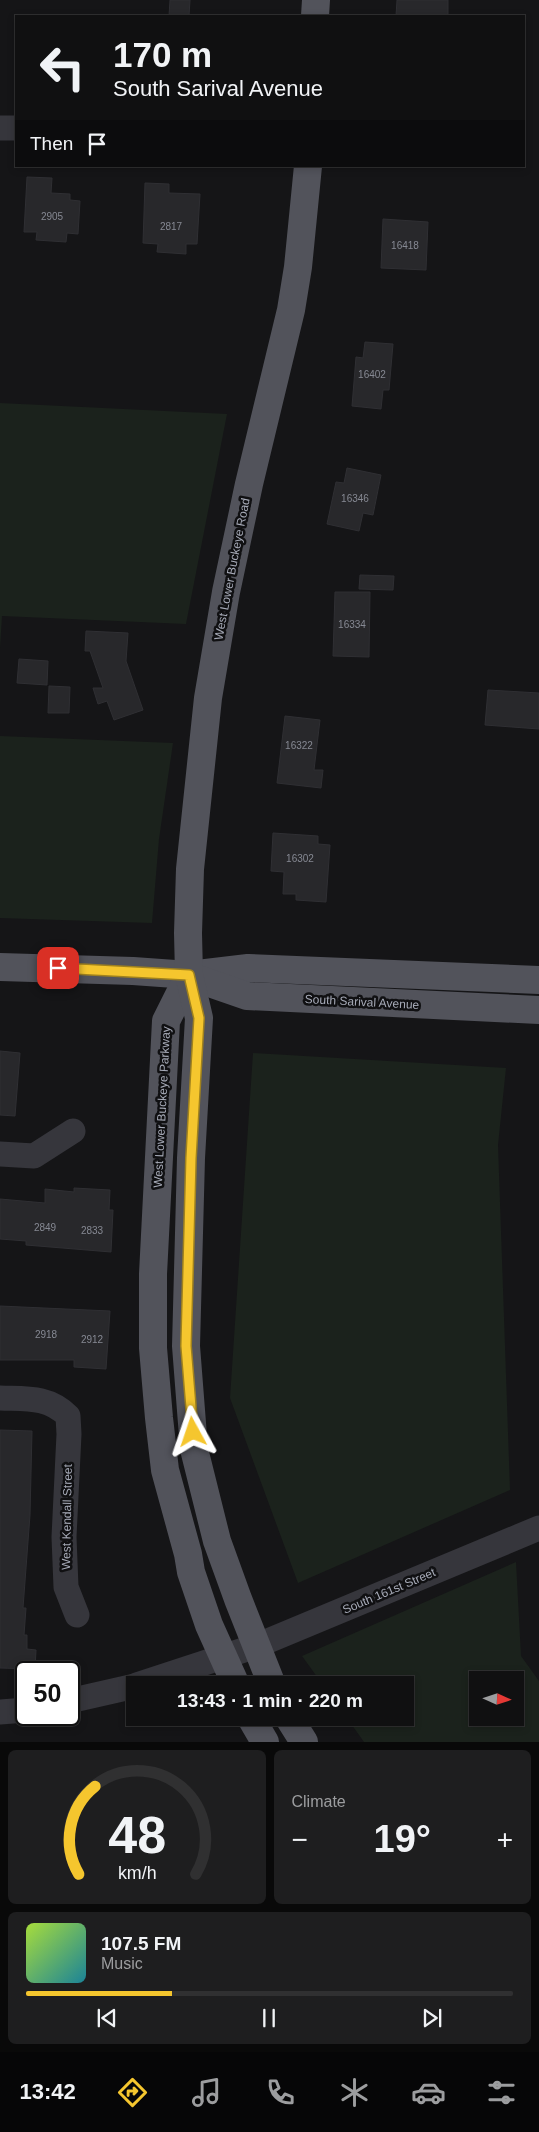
<!DOCTYPE html>
<meta charset="utf-8">
<style>
body{margin:0;font-family:Helvetica,sans-serif;background:#1e1e1f;color:#f1f3f6;height:100vh;display:flex;flex-direction:column;font-size:19px;white-space:nowrap}
*{box-sizing:border-box;margin:0}
p{font-size:16px;color:#9c9d9f}
.icon{flex:none;width:28px;height:28px;fill:none;stroke:currentColor;stroke-width:2;stroke-linecap:round;stroke-linejoin:round}
.map{position:relative;height:1742px;overflow:hidden}
.drawer{display:flex;flex-direction:column;gap:8px;padding:8px;background:#090909;flex:1}
.drawer>*{flex:none}
.guide{position:absolute;left:15px;top:15px;width:510px;height:152px;border-radius:0px;box-shadow:0 2px 8px #0003,0 0 0 1px #303031;background:#101011;color:#f1f3f6;overflow:hidden}
.needle{width:32px;rotate:93deg}
.fabs{position:absolute;left:469px;top:1671px;display:grid;gap:10px}
.fabs a{display:grid;place-items:center;width:55px;height:55px;border-radius:0px;background:#101011;box-shadow:0 2px 8px #0003,0 0 0 1px #303031;font-size:25px}
.speed{position:absolute;left:15px;top:1661px;display:flex;gap:10px;font-size:25px;font-weight:700;text-align:center}
.speed>*{display:grid;place-content:center;width:65px;height:65px;border-radius:50%;background:#101011;box-shadow:0 2px 8px #0003,0 0 0 1px #303031;line-height:1}
.speed .limit{border:2px solid #111;border-radius:8px;background:#fff;color:#111}
.pin{position:absolute;display:grid;place-items:center;width:42px;height:42px;color:#fff;margin:-21px;border-radius:10px;box-shadow:0 2px 8px #0006}
.me{position:absolute;width:55px;margin:-28px;rotate:355deg;stroke-linejoin:round;filter:drop-shadow(0 0 4px #0008)}
.turn{display:flex;align-items:center;gap:18px;height:105px;padding:0 15px;font-size:22px}
.turn .icon{width:65px;height:65px;stroke-width:2.5}
.turn b{display:block;font-size:35px;line-height:42px}
.then{display:flex;align-items:center;height:48px;padding:0 15px;background:#0003;gap:10px;font-size:19px}
.big{font-size:38px;font-weight:700;line-height:1.1}
.drawer .widget{flex:1;display:flex;flex-direction:column;justify-content:center;gap:8px;min-width:0;padding:0 18px;border-radius:8px;background:#1e1e1f}
.drawer .dial{align-items:center;gap:0}
.dial svg{height:130px;overflow:visible;fill:none;stroke:#303031;stroke-width:7;stroke-linecap:round;text-anchor:middle}
.dial text{fill:#f1f3f6;stroke:none}
.song{display:flex;align-items:center;gap:15px}
.cover{width:60px;height:60px;border-radius:8px;background:linear-gradient(135deg,hsl(80 70% 55%),hsl(190 70% 35%))}
.played{height:5px;border-radius:2px;background:linear-gradient(90deg,#f5c62e 30%,#303031 30%)}
.keys{display:flex;justify-content:space-around;direction:ltr}
.heat{display:flex;justify-content:space-between;align-items:center;font-size:28px;direction:ltr}
.drawer .tiles{flex:1;display:grid;gap:8px;grid-template-columns:1fr 1fr}
.widget:last-child{grid-column:span 2}
.trip{position:absolute;left:126px;top:1676px;width:288px;height:50px;border-radius:0px;background:#101011;box-shadow:0 2px 8px #0003,0 0 0 1px #303031;font-weight:700;line-height:50px;text-align:center}
.tab-bar{display:flex;height:80px;justify-content:space-around;align-items:center;background:#060607;color:#9c9d9f}
.tab-bar .icon{width:35px;height:35px}
.tab-bar .current{color:#f5c62e}
.tab-bar b{font-size:22px;color:#f1f3f6}
.map>svg:first-child{display:block}
.green{fill:#1b221c;fill-rule:evenodd}
.building{fill:#28282b;stroke:#2f2f33}
.lines{fill:none;stroke-linecap:round;stroke-linejoin:round}
.minor{stroke:#36363c;stroke-width:25}
.major{stroke:#52535b;stroke-width:28}
.route-casing{stroke:#9f811e;stroke-width:12}
.route{stroke:#f5c62e;stroke-width:9}
.labels{text-anchor:middle;dominant-baseline:central;stroke-width:5;stroke-linejoin:round;paint-order:stroke}
.number-label{font-size:10px;fill:#868993}
.street-label{font-size:12px;fill:#a6aab7;stroke:#101012}
</style>
<div class="map">
<svg width="539" height="1742" viewBox="0 0 539 1742">
<rect width="100%" height="100%" fill="#151517"/>
<!-- green -->
<g class="green">
<path d="M0,403L227,414L186,624L2,616L0,648Z"/>
<path d="M0,736L173,743L159,839L152,923L0,918Z"/>
<path d="M253,1053L506,1068L498,1145L510,1490L298,1583L230,1398Z"/>
<path d="M516,1562L521,1656L539,1681V1742H364L347,1718H405V1685H323L302,1656ZM478,1680H515V1718H478Z"/>
</g>
<!-- building -->
<g class="building">
<path d="M170,0H190L189,16H169Z"/>
<path d="M397,0H448V16H396Z"/>
<path d="M27,177L52,178L51,193L70,194V200L80,201L78,234L67,233L66,242L36,240L37,232H24Z"/>
<path d="M145,183L169,184V193L200,194L197,244H186V254L157,252L158,244L143,243Z"/>
<path d="M383,219L428,222L426,270L381,268Z"/>
<path d="M365,342L393,344L389,390H383L381,409L352,406L356,357L363,358Z"/>
<path d="M347,468L381,475L373,515L363,513L359,531L327,524L336,482L344,483Z"/>
<path d="M360,575L394,576L393,590L359,589Z"/>
<path d="M335,592H370L369,657L333,656Z"/>
<path d="M86,631L128,633L126,661L143,710L114,720L107,701L98,704L93,688H103L90,651H85Z"/>
<path d="M19,659L48,661L47,685L17,683Z"/>
<path d="M49,686L70,687L69,713H48Z"/>
<path d="M488,690L539,693V729L485,725Z"/>
<path d="M285,716L320,720L314,770H323L321,788L277,783Z"/>
<path d="M273,833L318,836V844L330,845L326,902L296,900V894H283L284,872L271,871Z"/>
<path d="M0,1051L20,1053L15,1116L0,1115Z"/>
<path d="M74,1188L110,1190L109,1210H113L111,1252L26,1245V1241L0,1239V1199L45,1203V1189L74,1192Z"/>
<path d="M0,1306L110,1311L106,1369L74,1367V1360H0Z"/>
<path d="M0,1430L32,1431L30,1515L23,1608H26L24,1635H27V1649L36,1650L35,1669L0,1668Z"/>
</g>
<g class="lines">
<!-- minor -->
<g class="minor">
<path d="M0,128H16"/>
<path d="M0,1154L34,1156L73,1131"/>
<path d="M0,1398C26,1399 48,1396 68,1416L69,1434L64,1537L66,1587L77,1615"/>
<path d="M137,1685L256,1646L539,1528"/>
<path d="M69,1701L135,1686"/>
<path d="M0,1712L26,1710"/>
</g>
<!-- major -->
<g class="major">
<path d="M315,16L316,0"/>
<path d="M0,967L133,971L189,975L248,968L539,980"/>
<path d="M189,975L166,1021L153,1274V1348L159,1418L165,1470L188,1554L191,1572L209,1625L236,1685"/>
<path d="M195,978L247,996L539,1010"/>
<path d="M272,1685L238,1599L217,1541L194,1449L186,1346L191,1158L199,1018L189,975L188,933L190,869L208,698L226,592L249,484L291,310L298,267L308,166"/>
<path d="M251,1718L265,1742"/>
<path d="M289,1718L304,1742"/>
</g>
</g>
<g class="lines">
<defs>
<path id="route" d="M58,968L189,975L199,1018L191,1158L186,1346L193,1432"/>
</defs>
<!-- route casing -->
<use href="#route" class="route-casing"/>
<!-- route -->
<use href="#route" class="route"/>
</g>
<g class="labels">
<!-- number labels -->
<g class="number-label">
<text x="52" y="216">2905</text>
<text x="171" y="226">2817</text>
<text x="405" y="245">16418</text>
<text x="372" y="374">16402</text>
<text x="355" y="498">16346</text>
<text x="352" y="624">16334</text>
<text x="299" y="745">16322</text>
<text x="300" y="858">16302</text>
<text x="45" y="1227">2849</text>
<text x="92" y="1230">2833</text>
<text x="46" y="1334">2918</text>
<text x="92" y="1339">2912</text>
</g>
<!-- street labels -->
<g class="street-label">
<text transform="translate(232 569) rotate(-79)">West Lower Buckeye Road</text>
<text transform="translate(362 1002) rotate(3)">South Sarival Avenue</text>
<text transform="translate(162 1107) rotate(-87)">West Lower Buckeye Parkway</text>
<text transform="translate(67 1517) rotate(-89)">West Kendall Street</text>
<text transform="translate(389 1591) rotate(-23)">South 161st Street</text>
</g>
</g>
</svg>
<div class="fabs">
<a><svg class="needle" viewBox="-14 -14 28 28"><path d="M0-13l5 13h-10z" fill="#e53935"/><path d="M0 13l5-13h-10z" fill="#9c9d9f"/></svg></a>
</div>
<div class="speed"><div class="limit">50</div></div>
<div class="pin" style="left:58px;top:968px;background:#d93025"><svg class="icon" aria-label="arrive" viewBox="0 0 24 24"><path d="M6 21V4h12l-3 4 3 4H6"/></svg></div>
<svg class="me" style="left:193px;top:1432px" viewBox="-20 -20 40 40"><path d="M0-17L14 15 0 8-14 15z" fill="#f5c62e" stroke="#fff" stroke-width="4"/></svg>
<div class="trip">13:43 · 1 min · 220 m</div>
<div class="guide">
<div class="turn"><svg class="icon" aria-label="left" viewBox="0 0 24 24"><path d="M17 20v-9H6M10 6l-5 5 5 5"/></svg><div><b>170 m</b>South Sarival Avenue</div></div>
<div class="then">Then<svg class="icon" aria-label="arrive" viewBox="0 0 24 24"><path d="M6 21V4h12l-3 4 3 4H6"/></svg></div>
</div>
</div>
<section class="drawer">
<div class="tiles">
<div class="widget dial"><svg viewBox="0 0 100 80">
<path d="M14 69A42 42 0 1 1 86 69"/>
<path d="M14 69A42 42 0 0 1 24 15" stroke="#f5c62e"/>
<text x="50" y="56" font-size="32" font-weight="700">48</text>
<text x="50" y="72" font-size="11">km/h</text>
</svg></div>
<div class="widget"><p>Climate</p>
<div class="heat"><a>−</a><b class="big">19°</b><a>+</a></div>
</div>
<div class="widget">
<div class="song"><i class="cover"></i><div><b>107.5 FM</b><p>Music</p></div></div>
<div class="played"></div>
<div class="keys"><svg class="icon" aria-label="previous" viewBox="0 0 24 24"><path d="M18 5L8 12l10 7zM5 5v14"/></svg><svg class="icon" aria-label="pause" viewBox="0 0 24 24"><path d="M8 5v14M16 5v14"/></svg><svg class="icon" aria-label="next" viewBox="0 0 24 24"><path d="M6 5l10 7-10 7zM19 5v14"/></svg></div>
</div>
</div>
</section>
<nav class="tab-bar">
<b>13:42</b>
<svg class="icon current" aria-label="directions" viewBox="0 0 24 24"><path d="M12 3l9 9-9 9-9-9zM9 14v-3h6M13 9l2 2-2 2"/></svg>
<svg class="icon" aria-label="music" viewBox="0 0 24 24"><path d="M9 18V5l10-2v13"/><circle cx="6" cy="18" r="3"/><circle cx="16" cy="16" r="3"/></svg>
<svg class="icon" aria-label="phone" viewBox="0 0 24 24"><path d="M5 4h4l2 5-3 2q2 4 5 5l2-3 5 2v4C11 20 4 13 5 4z"/></svg>
<svg class="icon" aria-label="climate" viewBox="0 0 24 24"><path d="M12 3v18M4 7l16 10M4 17L20 7"/></svg>
<svg class="icon" aria-label="car" viewBox="0 0 24 24"><path d="M5 17H2v-5l4-1 3-4h7l3 4 3 1v5h-3M9 17h6M6 11h13"/><circle cx="7" cy="17" r="2"/><circle cx="17" cy="17" r="2"/></svg>
<svg class="icon" aria-label="filters" viewBox="0 0 24 24"><path d="M4 7h16M4 17h16"/><circle cx="9" cy="7" r="2"/><circle cx="15" cy="17" r="2"/></svg>
</nav>
